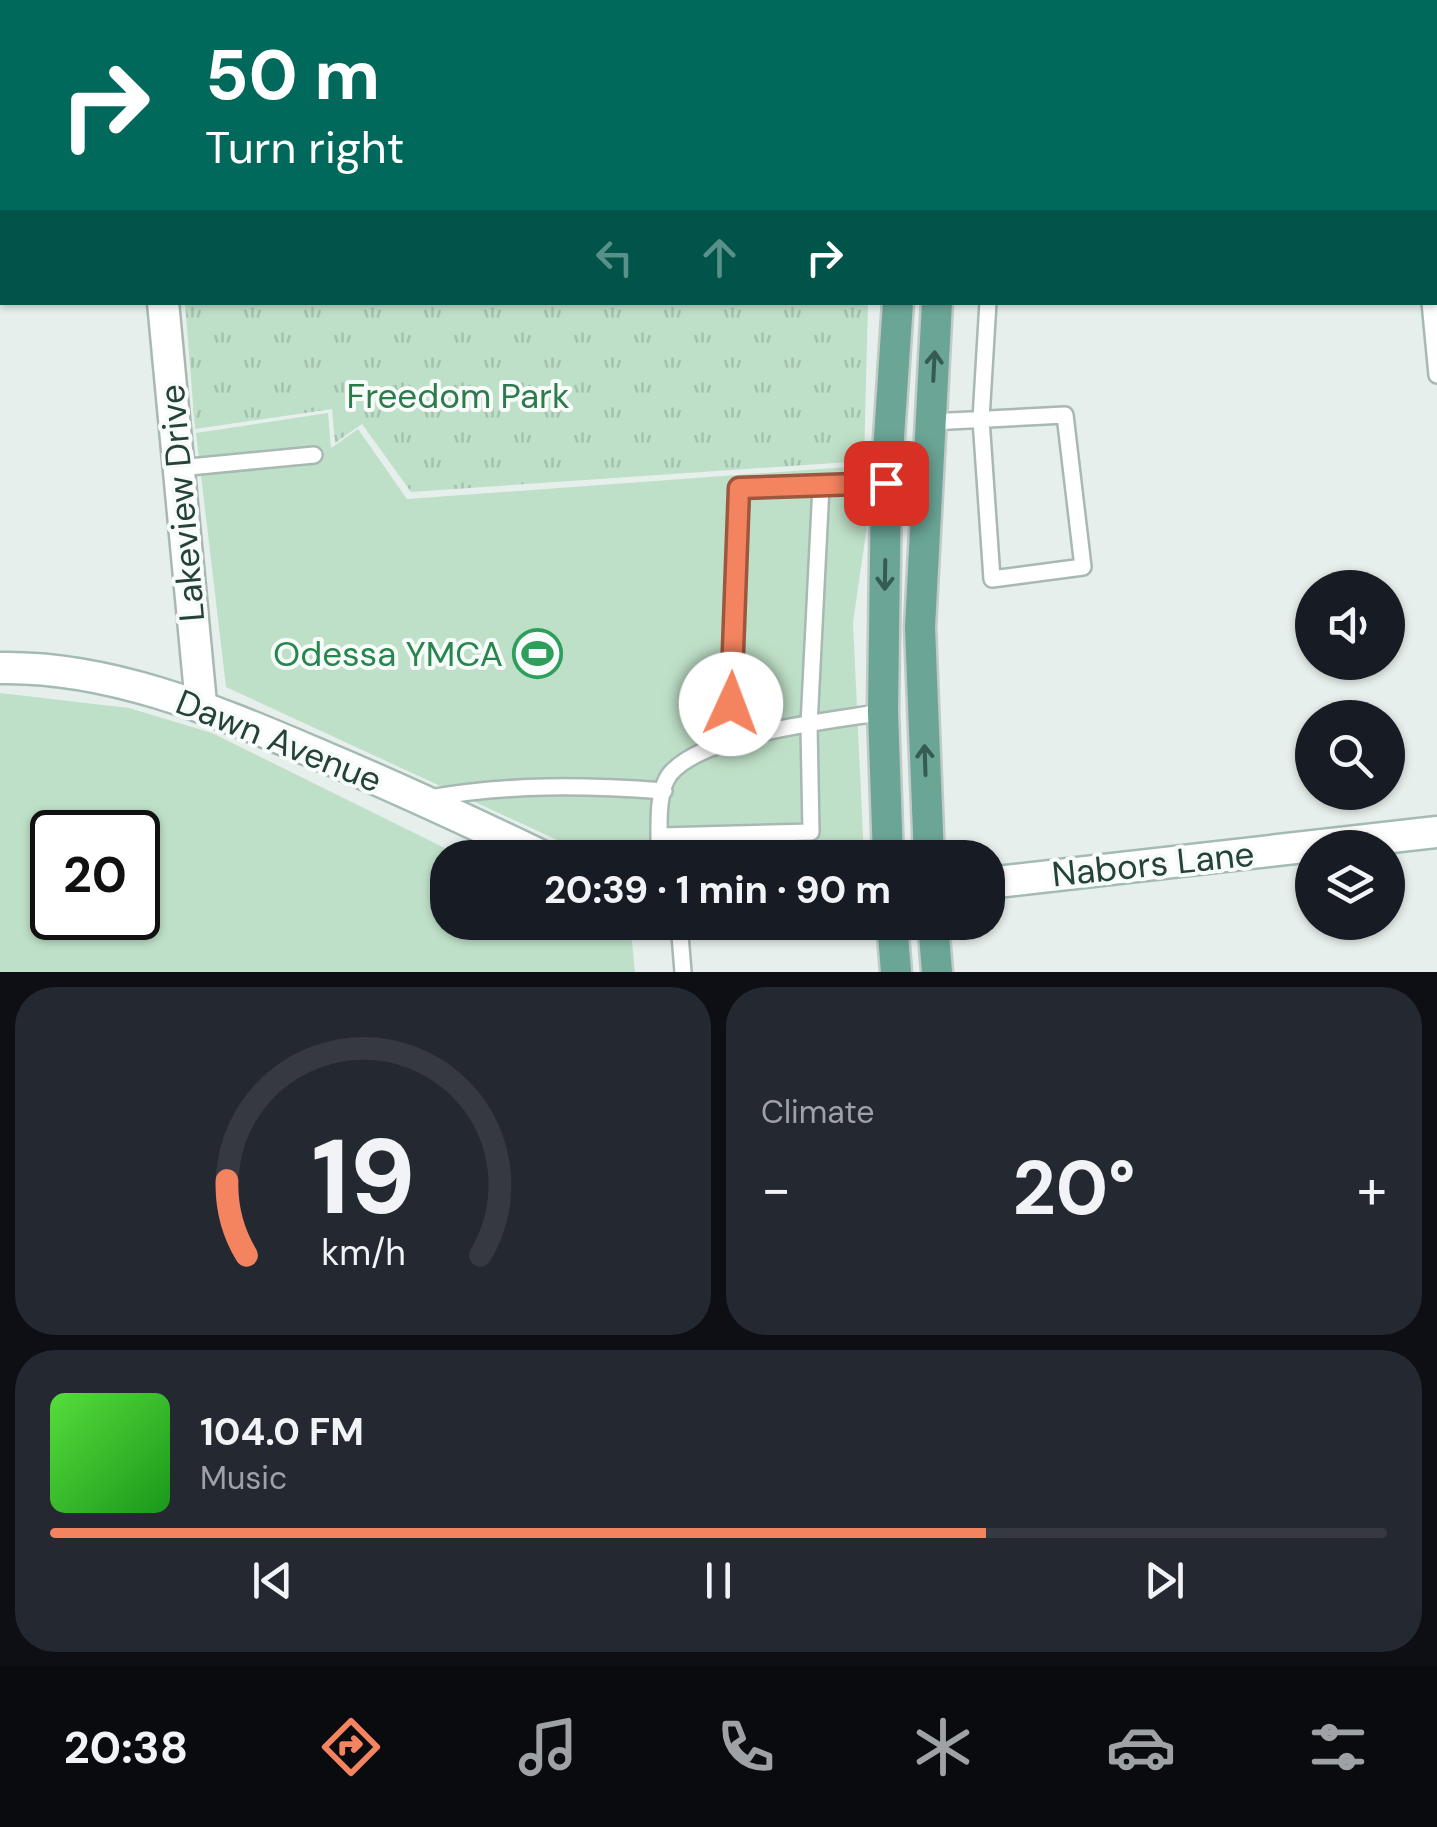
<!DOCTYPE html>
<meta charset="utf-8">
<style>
body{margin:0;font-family:"DM Sans",sans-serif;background:#242831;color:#f1f3f6;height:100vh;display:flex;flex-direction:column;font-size:38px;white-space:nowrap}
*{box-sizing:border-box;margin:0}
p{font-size:32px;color:#9ea1a6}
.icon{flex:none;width:55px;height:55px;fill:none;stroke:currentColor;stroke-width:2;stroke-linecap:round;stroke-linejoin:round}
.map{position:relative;height:972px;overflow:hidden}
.sheet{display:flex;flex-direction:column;gap:15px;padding:15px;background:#0d0f14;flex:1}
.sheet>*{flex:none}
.guide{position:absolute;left:0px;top:0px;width:1438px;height:305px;box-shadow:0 2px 8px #0004;background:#00695c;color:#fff;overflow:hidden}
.controls{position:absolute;left:1295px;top:570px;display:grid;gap:20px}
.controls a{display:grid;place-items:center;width:110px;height:110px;border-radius:50%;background:#171b24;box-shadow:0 2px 8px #0004;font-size:50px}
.speed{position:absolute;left:30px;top:810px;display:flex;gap:20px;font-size:50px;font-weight:700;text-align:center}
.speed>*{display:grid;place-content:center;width:130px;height:130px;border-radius:50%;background:#171b24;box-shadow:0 2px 8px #0004;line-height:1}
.speed .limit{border:5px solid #111;border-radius:15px;background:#fff;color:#111}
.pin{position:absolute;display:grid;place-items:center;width:85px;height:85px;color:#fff;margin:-42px;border-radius:20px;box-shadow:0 5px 15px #0006}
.me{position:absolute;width:110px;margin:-55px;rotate:2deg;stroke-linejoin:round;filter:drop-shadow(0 0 8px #0008)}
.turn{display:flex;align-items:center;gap:35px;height:210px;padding:0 40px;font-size:45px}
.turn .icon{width:130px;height:130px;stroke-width:2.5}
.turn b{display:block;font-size:70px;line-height:85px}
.lanes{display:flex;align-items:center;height:95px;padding:0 40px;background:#0003;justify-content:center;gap:50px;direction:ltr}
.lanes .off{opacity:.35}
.big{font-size:75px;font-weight:700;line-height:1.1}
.sheet .tile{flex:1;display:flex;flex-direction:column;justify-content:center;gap:15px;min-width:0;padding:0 35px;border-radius:40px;background:#242831}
.sheet .dial{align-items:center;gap:0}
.dial svg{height:260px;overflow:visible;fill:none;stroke:#363941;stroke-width:7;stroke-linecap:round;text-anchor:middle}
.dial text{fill:#f1f3f6;stroke:none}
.song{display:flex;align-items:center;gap:30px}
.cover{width:120px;height:120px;border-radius:15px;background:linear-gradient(135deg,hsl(110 70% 55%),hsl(120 70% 35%))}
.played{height:10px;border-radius:5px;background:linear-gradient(90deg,#f4845f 70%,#363941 70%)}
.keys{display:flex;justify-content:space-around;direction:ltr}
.heat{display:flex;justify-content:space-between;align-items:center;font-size:55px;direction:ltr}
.sheet .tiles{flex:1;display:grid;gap:15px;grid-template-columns:1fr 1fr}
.tile:last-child{grid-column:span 2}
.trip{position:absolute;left:430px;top:840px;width:575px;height:100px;border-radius:40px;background:#171b24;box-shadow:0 2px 8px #0004;font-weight:700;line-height:100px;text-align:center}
.dock{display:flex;height:160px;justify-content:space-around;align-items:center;background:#090b0e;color:#9ea1a6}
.dock .icon{width:70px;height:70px}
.dock .current{color:#f4845f}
.dock b{font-size:45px;color:#f1f3f6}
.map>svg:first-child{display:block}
.grass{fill:url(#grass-tufts)}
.pitch{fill:#bfe0c8;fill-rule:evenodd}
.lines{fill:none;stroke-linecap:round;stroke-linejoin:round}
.lane-casing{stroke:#a8b8b2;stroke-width:20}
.street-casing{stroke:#a8b8b2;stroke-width:35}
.secondary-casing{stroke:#a4bbb3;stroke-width:35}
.primary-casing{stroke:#c2cac8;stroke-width:35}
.lane{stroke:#fff;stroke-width:15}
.street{stroke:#fff;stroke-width:30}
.secondary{stroke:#fff;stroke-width:30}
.primary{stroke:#6aa596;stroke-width:30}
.oneway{stroke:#365b51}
.route-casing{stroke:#9f563e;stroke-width:25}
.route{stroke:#f4845f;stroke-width:18}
.labels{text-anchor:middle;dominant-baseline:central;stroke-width:8;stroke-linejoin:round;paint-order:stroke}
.park-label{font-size:35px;fill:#2d7a4b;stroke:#f7fbf9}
.street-label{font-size:35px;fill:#24423a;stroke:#f7fbf9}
.leisure-label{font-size:35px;fill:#27864d;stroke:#f7fbf9;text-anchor:end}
</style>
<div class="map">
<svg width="1437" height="972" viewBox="0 0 1437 972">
<defs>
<pattern id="grass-tufts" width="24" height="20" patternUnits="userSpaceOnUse" patternTransform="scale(2.5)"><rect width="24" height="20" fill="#bfe0c8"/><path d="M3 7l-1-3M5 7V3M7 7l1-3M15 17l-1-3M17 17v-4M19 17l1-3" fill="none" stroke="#a4c1ad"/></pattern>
</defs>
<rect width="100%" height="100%" fill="#e6efeb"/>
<!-- grass -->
<g class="grass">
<path d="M211,0H869L870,2H211Z"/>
<path d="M185,303H868L864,461L411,492L362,424L335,443L332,409L195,429Z"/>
</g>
<!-- pitch -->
<g class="pitch">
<path d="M328,413L331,448L358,429L407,499L876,465L853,622L864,857L616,858L570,846L226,687L196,433Z"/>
<path d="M0,693L129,708L212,733L463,857L448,858V922L630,923L635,972H0ZM52,832H138V918H52Z"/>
</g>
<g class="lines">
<defs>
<g id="lane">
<path d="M1435,19H1437"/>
<path d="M0,79H2"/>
<path d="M1435,226H1437"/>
<path d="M1430,302L1437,375"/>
<path d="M931,422L1065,415L1083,567L992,579L981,419L988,302"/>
<path d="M179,468L314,455"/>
<path d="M730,741L739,488L886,483"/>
<path d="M429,798C510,784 583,785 664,791"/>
<path d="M661,836L811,832L809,725L821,486"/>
<path d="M659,858C660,834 655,793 670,774C704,733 831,721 883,712"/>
<path d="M679,922L683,972"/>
</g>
<g id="street">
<path d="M182,2L183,0"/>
<path d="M163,302L201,704"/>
</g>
<g id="secondary">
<path d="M0,668C108,666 211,709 308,750C389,784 467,820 546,858"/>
<path d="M988,883L1437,832"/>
</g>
<g id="primary">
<path d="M898,0L899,2"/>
<path d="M946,0V2"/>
<path d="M888,858L883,712L886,483L898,302"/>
<path d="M929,858L920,627L937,302"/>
<path d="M892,922L896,972"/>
<path d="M933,922L937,972"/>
</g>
</defs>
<!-- lane casing -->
<use href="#lane" class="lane-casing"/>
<!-- street casing -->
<use href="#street" class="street-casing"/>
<!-- secondary casing -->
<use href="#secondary" class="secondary-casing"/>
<!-- primary casing -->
<use href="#primary" class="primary-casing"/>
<!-- lane -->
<use href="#lane" class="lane"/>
<!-- street -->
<use href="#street" class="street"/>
<!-- secondary -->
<use href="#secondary" class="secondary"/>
<!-- primary -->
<use href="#primary" class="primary"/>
</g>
<!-- one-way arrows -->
<defs><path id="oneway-shaft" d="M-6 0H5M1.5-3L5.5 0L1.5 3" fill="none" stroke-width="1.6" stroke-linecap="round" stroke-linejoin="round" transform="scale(2.5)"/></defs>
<g class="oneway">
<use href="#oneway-shaft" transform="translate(934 366) rotate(-87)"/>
<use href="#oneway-shaft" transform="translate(885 575) rotate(91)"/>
<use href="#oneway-shaft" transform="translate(925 760) rotate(-92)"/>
</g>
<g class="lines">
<defs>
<path id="route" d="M731,704L739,488L886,483"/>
</defs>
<!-- route casing -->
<use href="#route" class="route-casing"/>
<!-- route -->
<use href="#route" class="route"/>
</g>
<!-- icons -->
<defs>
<symbol id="stadium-ring" viewBox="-11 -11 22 22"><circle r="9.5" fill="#f7fbf9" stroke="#2e9e5b" stroke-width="1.5"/><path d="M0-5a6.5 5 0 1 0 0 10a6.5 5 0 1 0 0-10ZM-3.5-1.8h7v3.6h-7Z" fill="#2e9e5b"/></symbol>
</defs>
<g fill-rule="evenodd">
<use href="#stadium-ring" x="510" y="626" width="55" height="55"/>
</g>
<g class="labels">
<!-- park labels -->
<g class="park-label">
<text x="458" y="396">Freedom Park</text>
</g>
<!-- street labels -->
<g class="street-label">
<text transform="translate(182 503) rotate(-95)">Lakeview Drive</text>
<text transform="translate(279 741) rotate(22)">Dawn Avenue</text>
<text transform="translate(1153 864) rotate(-6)">Nabors Lane</text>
</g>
<!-- leisure labels -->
<g class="leisure-label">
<text x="503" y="654">Odessa YMCA</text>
</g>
</g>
</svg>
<div class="controls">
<a><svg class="icon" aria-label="sound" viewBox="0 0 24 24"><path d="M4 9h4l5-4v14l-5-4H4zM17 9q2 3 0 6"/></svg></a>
<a><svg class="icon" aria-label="search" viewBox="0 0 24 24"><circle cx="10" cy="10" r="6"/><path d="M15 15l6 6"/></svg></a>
<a><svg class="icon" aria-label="layers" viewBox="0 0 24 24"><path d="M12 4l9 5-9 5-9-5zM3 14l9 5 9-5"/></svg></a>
</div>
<div class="speed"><div class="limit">20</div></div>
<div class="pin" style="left:886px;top:483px;background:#d93025"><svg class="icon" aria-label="arrive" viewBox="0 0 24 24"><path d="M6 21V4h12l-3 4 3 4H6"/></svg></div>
<svg class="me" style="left:731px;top:704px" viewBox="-20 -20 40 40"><circle r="19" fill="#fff"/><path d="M0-13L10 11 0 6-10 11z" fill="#f4845f"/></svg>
<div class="trip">20:39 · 1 min · 90 m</div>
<div class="guide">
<div class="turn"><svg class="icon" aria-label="right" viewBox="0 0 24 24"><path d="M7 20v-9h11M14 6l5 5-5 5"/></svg><div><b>50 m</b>Turn right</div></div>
<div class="lanes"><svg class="icon off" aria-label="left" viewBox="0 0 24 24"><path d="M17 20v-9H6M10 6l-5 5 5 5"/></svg><svg class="icon off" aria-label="ahead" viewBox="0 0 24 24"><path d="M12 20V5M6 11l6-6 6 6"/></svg><svg class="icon" aria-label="right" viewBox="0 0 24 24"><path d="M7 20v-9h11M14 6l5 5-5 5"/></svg></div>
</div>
</div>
<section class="sheet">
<div class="tiles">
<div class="tile dial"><svg viewBox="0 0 100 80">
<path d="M14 69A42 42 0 1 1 86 69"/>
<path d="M14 69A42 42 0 0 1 8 46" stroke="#f4845f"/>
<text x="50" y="56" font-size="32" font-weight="700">19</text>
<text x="50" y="72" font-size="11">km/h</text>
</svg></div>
<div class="tile"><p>Climate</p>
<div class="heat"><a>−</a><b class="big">20°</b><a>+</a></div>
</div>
<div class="tile">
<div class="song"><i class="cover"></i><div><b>104.0 FM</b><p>Music</p></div></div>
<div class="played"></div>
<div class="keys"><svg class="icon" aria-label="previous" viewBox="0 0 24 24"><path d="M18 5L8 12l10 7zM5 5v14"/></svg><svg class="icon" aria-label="pause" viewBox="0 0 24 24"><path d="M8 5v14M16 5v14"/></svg><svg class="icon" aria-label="next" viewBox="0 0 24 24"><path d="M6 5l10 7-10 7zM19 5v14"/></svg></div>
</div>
</div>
</section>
<nav class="dock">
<b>20:38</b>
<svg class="icon current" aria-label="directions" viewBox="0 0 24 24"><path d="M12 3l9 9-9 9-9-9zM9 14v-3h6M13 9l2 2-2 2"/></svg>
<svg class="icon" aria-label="music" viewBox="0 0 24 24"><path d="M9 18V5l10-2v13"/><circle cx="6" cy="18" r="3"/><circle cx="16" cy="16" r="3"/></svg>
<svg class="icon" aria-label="phone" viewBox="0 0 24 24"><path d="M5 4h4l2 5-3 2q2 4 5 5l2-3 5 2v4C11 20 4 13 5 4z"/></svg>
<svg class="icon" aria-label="climate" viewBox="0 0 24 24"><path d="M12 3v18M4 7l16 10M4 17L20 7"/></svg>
<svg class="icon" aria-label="car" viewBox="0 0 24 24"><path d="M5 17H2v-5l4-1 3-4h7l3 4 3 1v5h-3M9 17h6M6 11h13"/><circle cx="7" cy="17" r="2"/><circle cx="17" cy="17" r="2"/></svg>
<svg class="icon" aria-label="filters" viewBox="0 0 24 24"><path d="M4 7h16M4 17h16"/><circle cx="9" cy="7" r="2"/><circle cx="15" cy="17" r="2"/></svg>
</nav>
